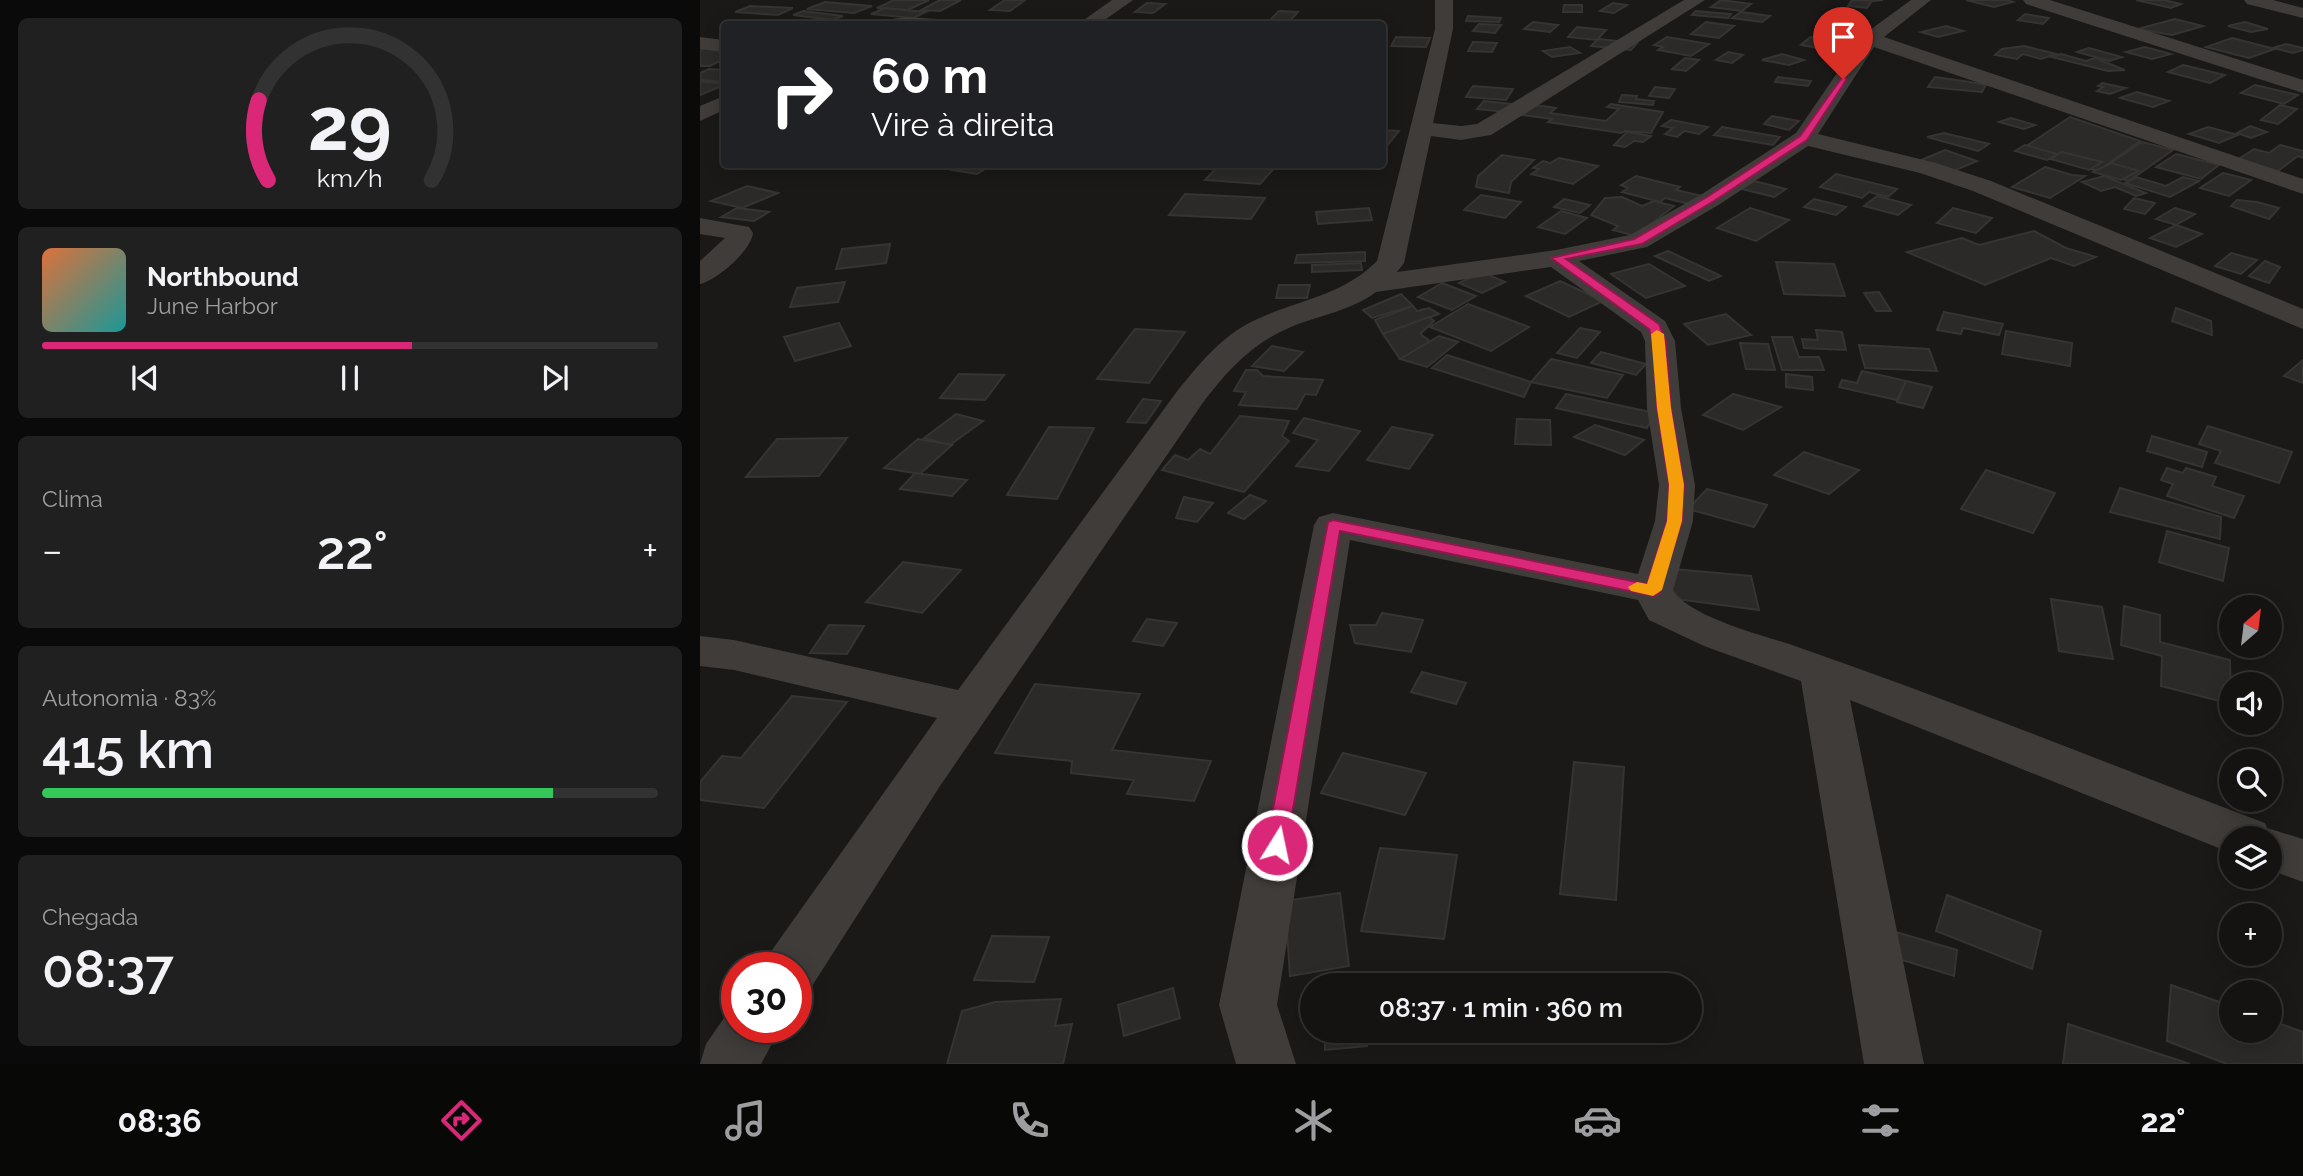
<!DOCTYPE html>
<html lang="pt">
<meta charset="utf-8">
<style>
body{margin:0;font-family:Raleway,sans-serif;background:#212020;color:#f1f3f6;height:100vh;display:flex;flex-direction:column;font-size:26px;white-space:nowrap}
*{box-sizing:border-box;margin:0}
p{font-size:23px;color:#9d9e9f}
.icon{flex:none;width:38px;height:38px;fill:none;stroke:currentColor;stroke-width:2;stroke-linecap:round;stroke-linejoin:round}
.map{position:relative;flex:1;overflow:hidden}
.panel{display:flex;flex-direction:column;gap:18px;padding:18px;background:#0b0a0a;width:700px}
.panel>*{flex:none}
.guide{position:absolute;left:21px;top:21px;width:665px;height:147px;border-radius:7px;box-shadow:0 4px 18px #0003,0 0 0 2px #333232;background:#202124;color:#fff;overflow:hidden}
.needle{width:46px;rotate:28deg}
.controls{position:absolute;left:1519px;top:595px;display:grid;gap:14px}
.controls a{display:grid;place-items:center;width:63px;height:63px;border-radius:50%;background:#141312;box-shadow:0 4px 18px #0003,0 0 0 2px #333232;font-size:35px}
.speed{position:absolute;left:21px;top:952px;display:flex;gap:14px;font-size:35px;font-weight:700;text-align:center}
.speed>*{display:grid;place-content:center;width:91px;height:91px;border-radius:50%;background:#141312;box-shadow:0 4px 18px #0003,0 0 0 2px #333232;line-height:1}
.speed .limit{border:10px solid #d22;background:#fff;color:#111}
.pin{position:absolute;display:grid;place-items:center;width:60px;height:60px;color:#fff;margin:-72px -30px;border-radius:50% 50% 50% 0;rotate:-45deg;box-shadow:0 0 7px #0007}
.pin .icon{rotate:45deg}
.me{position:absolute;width:77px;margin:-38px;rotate:10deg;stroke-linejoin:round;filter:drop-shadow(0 0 5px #0008)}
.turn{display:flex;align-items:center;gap:24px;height:147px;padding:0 35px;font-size:32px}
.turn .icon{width:91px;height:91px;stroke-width:2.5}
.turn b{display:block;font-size:49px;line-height:60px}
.big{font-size:52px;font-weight:600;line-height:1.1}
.panel .widget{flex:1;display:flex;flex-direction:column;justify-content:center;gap:10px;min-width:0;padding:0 24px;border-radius:10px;background:#212020}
.panel .dial{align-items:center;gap:0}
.dial svg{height:182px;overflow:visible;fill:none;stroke:#333232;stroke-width:7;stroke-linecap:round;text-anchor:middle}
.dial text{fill:#f1f3f6;stroke:none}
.song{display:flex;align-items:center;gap:21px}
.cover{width:84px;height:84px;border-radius:10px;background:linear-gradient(135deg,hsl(20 70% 55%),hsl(180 70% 35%))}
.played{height:7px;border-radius:4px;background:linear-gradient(90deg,#db2777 60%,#333232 60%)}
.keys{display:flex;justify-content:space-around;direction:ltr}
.heat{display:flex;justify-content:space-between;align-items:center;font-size:38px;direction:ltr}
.charge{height:10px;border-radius:5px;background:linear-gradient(90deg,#34c759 83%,#333232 0)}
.trip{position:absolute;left:600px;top:973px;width:402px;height:70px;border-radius:35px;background:#141312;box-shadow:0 4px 18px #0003,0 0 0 2px #333232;font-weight:600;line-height:70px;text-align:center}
.tab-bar{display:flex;height:112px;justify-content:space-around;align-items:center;background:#080807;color:#9d9e9f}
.tab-bar .icon{width:49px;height:49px}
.tab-bar .current{color:#db2777}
.tab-bar b{font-size:32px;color:#f1f3f6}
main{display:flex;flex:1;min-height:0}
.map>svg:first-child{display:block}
.building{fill:#2b2a28;stroke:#363432;stroke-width:2}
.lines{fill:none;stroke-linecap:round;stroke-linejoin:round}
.minor{fill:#3f3c39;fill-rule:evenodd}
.route{fill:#db2777;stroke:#8e194d;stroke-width:2}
.slow{fill:#f59e0b}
</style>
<main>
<section class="panel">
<div class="widget dial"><svg viewBox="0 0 100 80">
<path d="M14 69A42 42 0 1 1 86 69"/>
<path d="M14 69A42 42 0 0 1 10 34" stroke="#db2777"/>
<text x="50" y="56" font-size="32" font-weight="700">29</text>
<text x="50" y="72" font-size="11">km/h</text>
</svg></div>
<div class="widget">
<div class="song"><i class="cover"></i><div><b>Northbound</b><p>June Harbor</p></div></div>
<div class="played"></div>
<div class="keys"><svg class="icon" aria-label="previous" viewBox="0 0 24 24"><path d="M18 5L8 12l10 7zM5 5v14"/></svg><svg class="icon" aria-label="pause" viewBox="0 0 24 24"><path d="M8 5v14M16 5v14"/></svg><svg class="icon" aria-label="next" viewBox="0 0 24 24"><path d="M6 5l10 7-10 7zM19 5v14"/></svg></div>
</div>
<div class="widget"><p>Clima</p>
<div class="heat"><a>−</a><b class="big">22°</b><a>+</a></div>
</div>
<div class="widget"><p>Autonomia · 83%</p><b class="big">415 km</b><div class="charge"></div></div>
<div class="widget"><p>Chegada</p><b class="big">08:37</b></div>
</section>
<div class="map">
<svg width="1603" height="1064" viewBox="0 0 1603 1064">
<rect width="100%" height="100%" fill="#1a1918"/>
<!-- building -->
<g class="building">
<path d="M194,0H229L208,10L177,8Z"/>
<path d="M240,0H261L240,11L221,10Z"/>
<path d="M305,0H325L310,11L290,10Z"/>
<path d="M1021,0L1051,4L1042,11L1011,7Z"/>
<path d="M1152,0H1183L1172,1L1167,8L1148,6Z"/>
<path d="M1266,0H1307L1313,2L1294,7Z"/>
<path d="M1436,0H1464L1481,4L1471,8Z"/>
<path d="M125,2L172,6L154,13L107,9Z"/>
<path d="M447,3L465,4L453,13L435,12Z"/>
<path d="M913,3L927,5L914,13L900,11Z"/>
<path d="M864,5H882V12H863Z"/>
<path d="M50,6L93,8L78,15L35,12Z"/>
<path d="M185,8L226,12L213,18L171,14Z"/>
<path d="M103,11L143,16L133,20L93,15Z"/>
<path d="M579,11L598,12L588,23L568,22Z"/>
<path d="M996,11L1031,14L1028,18L992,15Z"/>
<path d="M1041,12L1070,16L1062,22L1032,18Z"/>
<path d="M1325,14L1349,18L1343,24L1318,20Z"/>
<path d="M768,16L801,18L799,22L766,21Z"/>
<path d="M1475,19L1503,26L1472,35L1438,29Z"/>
<path d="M833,22L858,25L850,32L824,29Z"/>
<path d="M1006,22L1034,26L1019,38L991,34Z"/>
<path d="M1545,22L1568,29L1551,32L1528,26Z"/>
<path d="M779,24L801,25L795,33L773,31Z"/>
<path d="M1246,26L1263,31L1238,37L1221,32Z"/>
<path d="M877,27L906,30L897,40L868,37Z"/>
<path d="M696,37L730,38L726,47L691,46Z"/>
<path d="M967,37L1009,44L991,56L958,50L963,47L954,45Z"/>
<path d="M1110,37L1126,40L1136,41L1132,46L1121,44L1117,48L1101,45Z"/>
<path d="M1532,38L1575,49L1549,58L1506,47Z"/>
<path d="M898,39L937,43L931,50L891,46Z"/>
<path d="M773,42L797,43L792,52L768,51Z"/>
<path d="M1586,44L1603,48V50L1593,53L1573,48Z"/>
<path d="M9,46L24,47V59L10,66H0V51Z"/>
<path d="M1324,46L1356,54L1341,59L1323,54L1317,59L1295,55L1302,49Z"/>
<path d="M870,47L880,53L852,57L843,51Z"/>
<path d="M1445,47L1471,54L1452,59L1426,52Z"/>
<path d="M1389,48L1422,57L1409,61L1377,52Z"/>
<path d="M1028,52L1043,55L1032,63L1016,60Z"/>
<path d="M1082,54L1104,60L1089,65L1062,60Z"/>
<path d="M1361,54L1386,61L1395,58L1425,70L1408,71L1352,57Z"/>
<path d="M985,58L999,60L986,71L972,69Z"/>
<path d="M1483,65L1525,75L1510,83L1468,72Z"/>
<path d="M9,69L24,70V82L0,80V73Z"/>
<path d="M1078,77L1111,81L1108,86L1075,82Z"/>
<path d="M1235,77L1270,82L1286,85L1282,92L1228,87Z"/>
<path d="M0,81L24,84V85L0,95Z"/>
<path d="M1402,83L1426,88L1410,94L1397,91L1403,87L1398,86Z"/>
<path d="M1555,85L1598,95L1584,104L1541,93Z"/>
<path d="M773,86L813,89L806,100L766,97Z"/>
<path d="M955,87L975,89L969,98L949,96Z"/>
<path d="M1437,92L1469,101L1453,107L1420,98Z"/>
<path d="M922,95L937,96L936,99L954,101L953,105L919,102Z"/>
<path d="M784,101L812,104L806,112L777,109Z"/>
<path d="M911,104L963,112L951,133L925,131L921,133L848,122L852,119L823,115L835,105L856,108L850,113L906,121L919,109L907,107Z"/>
<path d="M1580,105L1597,109L1578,124L1561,120Z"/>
<path d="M1072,116L1099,121L1089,130L1064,124Z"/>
<path d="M1370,117L1440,141L1398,171L1319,151Z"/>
<path d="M1311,118L1335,125L1324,129L1299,122Z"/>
<path d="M971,120L1008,127L999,134L984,131L977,137L965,134L973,128L962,126Z"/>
<path d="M1550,126L1567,132L1551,138L1537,133Z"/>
<path d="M1022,127L1080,137L1073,145L1014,135Z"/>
<path d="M1508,127L1538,135L1519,143L1489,134Z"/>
<path d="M682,130L699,131L686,147H682Z"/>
<path d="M927,132L951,136L943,142L934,141L925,147L914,145Z"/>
<path d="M1244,133L1289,144L1278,151L1227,137Z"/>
<path d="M1442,142L1473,150L1429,181L1397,172Z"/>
<path d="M1325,145L1357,154L1347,160L1315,151Z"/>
<path d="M1580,145L1603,151V158L1598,156L1578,171L1537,160L1554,149L1569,153Z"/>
<path d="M1245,150L1277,161L1251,172L1219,161Z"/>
<path d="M1362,152L1402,162L1389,170L1351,159Z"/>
<path d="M1476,154L1519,165L1501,179L1456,167Z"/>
<path d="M802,155L834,160L811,182L809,193L776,187L778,176Z"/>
<path d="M859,158L898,166L873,184L831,174L839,169L833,168L843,161L850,163Z"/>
<path d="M1411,163L1439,171L1421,180L1393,172Z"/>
<path d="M262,164H293L277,174L252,170Z"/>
<path d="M520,164H578L560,184L505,180Z"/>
<path d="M1345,167L1372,175L1385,176L1350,198L1312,187Z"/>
<path d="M1523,173L1551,180L1529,196L1500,188Z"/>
<path d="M1136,174L1197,189L1188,197L1169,192L1162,198L1120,187Z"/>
<path d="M936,176L980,187L976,190L1002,196L989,204L965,198L960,202L922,192L928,188L921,185Z"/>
<path d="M1404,176L1446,193L1436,196L1415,187L1401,191L1382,182Z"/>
<path d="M1436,177L1466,186L1483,177L1499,181L1470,197L1425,183Z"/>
<path d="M1054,181L1086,189L1074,197L1042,189Z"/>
<path d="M47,186L78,193L42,208L11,201Z"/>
<path d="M485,194L565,198L551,219L469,215Z"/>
<path d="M781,195L821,202L805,218L764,210Z"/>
<path d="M1177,196L1211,205L1198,215L1164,206Z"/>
<path d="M922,197L942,206L954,201L974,206L936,236L913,230L918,226L891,215L905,198Z"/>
<path d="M1434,198L1455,203L1445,214L1424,209Z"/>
<path d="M864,199L890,205L880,213L854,207Z"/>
<path d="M1114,199L1146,207L1136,215L1104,207Z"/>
<path d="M1537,200L1557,202L1579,208L1569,219L1531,206Z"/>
<path d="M37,208L69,212L54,221L21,217Z"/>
<path d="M669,208L672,220L618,224L616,212Z"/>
<path d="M1050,208L1089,220L1056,241L1017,228Z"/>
<path d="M1253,208L1292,218L1276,233L1237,223Z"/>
<path d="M1475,208L1495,214L1476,225L1456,219Z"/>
<path d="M861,211L887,218L865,234L838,227Z"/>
<path d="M1476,225L1502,234L1476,247L1450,238Z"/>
<path d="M1334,231L1366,248L1396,257L1374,266L1351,258L1285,285L1207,252L1262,238L1279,245Z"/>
<path d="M190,244L186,263L136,269L142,249Z"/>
<path d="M968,251L1021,276L1009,281L955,256Z"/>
<path d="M665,252V261L595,263L597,255Z"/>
<path d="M1531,253L1557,260L1541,274L1515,266Z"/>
<path d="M1565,261L1580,267L1569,283L1549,276Z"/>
<path d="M1076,262L1134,264L1145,296L1084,294Z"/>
<path d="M661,263L662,270L612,272V265Z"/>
<path d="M949,264L985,286L946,298L911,274Z"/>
<path d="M782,272L805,282L782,293L759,283Z"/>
<path d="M860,281L903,301L869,317L826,296Z"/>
<path d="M145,282L138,302L90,307L97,288Z"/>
<path d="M742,283L776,296L752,310L718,297Z"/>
<path d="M579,285H610L607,298H576Z"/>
<path d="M1179,292L1191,311H1176L1164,293Z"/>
<path d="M701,294L713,306L672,318L663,310Z"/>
<path d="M768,304L829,327L791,351L730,327Z"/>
<path d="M713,306L717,311L729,308L739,314L683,334L675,320Z"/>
<path d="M1476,308L1511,321L1512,335L1472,321Z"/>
<path d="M1244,312L1303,324L1299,335L1263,328L1261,334L1237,330Z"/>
<path d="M1026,314L1051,335L1008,345L984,324Z"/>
<path d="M729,317L734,321L720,334L734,344L700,359L683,334Z"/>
<path d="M139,323L151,346L95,361L84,337Z"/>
<path d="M880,328L900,332L877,358L857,353Z"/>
<path d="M435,329L485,332L449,383L397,379Z"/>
<path d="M1116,330L1142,332L1146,350L1104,348L1102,339L1118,340Z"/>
<path d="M1306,331L1372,343L1370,366L1302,354Z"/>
<path d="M739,336L758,342L727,367L700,359Z"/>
<path d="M1072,337H1092L1099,357H1119L1124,370H1082Z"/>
<path d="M1040,343L1068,344L1075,370L1046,369Z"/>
<path d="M1159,345L1229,349L1237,371L1165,368Z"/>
<path d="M572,346L603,352L584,371L552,366Z"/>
<path d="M901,352L946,364L936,375L891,363Z"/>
<path d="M747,355L831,382L824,397L732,368Z"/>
<path d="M851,359L923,375L907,398L831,382Z"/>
<path d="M1603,360V383L1584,376Z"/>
<path d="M546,370H557L563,376L623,380L616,395L605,394L597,409L539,405L546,392L534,391Z"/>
<path d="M1162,371L1206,381L1197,400L1139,387L1142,380L1157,383Z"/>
<path d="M259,374L304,375L285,400L240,398Z"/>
<path d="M1086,374L1112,377L1113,390L1086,387Z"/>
<path d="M1206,381L1232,387L1223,408L1197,402Z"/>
<path d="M866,394L955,413L947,428L856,408Z"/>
<path d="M1033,394L1081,407L1043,430L1003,415Z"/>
<path d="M443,399L461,401L446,423L427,422Z"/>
<path d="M256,414L283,421L250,445L224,438Z"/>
<path d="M540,416L589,421L582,436L589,441L544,492L462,470L475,455L488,460L500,449L510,454Z"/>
<path d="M604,418L660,431L629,471L596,466L618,440L593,433Z"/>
<path d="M817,419L850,420L851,445L815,444Z"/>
<path d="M895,425L944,440L925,455L874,437Z"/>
<path d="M1508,426L1592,452L1579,483L1515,463L1521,451L1499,444Z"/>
<path d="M349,427L394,428L357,499L307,495Z"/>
<path d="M692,427L733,435L709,469L667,460Z"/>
<path d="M1452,436L1507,452L1502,467L1447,451Z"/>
<path d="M147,438L119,476L46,477L77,439Z"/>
<path d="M218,439L252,445L220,474L184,468Z"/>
<path d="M1104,452L1159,470L1129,494L1074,475Z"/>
<path d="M1467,468L1483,473L1486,468L1516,477L1512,486L1544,496L1534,518L1467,496L1473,484L1461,480Z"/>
<path d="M1286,470L1355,493L1333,533L1261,509Z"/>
<path d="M215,473L267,480L252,496L200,489Z"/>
<path d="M1420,488L1521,517L1520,539L1410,512Z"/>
<path d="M1007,489L1067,505L1054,527L988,509Z"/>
<path d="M550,495L566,501L544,519L528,513Z"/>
<path d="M484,497L513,503L497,522L476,518Z"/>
<path d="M1467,531L1529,548L1523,581L1459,562Z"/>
<path d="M203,562L261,570L222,613L166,602Z"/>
<path d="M973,569L1051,576L1059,610L969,598Z"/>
<path d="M1351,599L1402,607L1413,659L1359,651Z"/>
<path d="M1424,606L1460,615V642L1530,660L1531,704L1461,686L1462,656L1421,645Z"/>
<path d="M682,613L723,620L711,652L655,643L650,625H676Z"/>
<path d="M447,619L477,623L463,646L433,641Z"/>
<path d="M129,625L164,626L147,654L110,653Z"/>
<path d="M722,672L766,683L756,704L711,692Z"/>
<path d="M335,684L440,694L412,750L511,761L494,801L427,794L434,780L371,773L372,761L295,753Z"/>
<path d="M92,696L147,702L64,808L0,800V782L22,756L41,758Z"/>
<path d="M643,753L726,773L705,815L621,793Z"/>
<path d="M874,762L924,767L916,900L860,894Z"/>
<path d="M680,848L757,855L744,939L661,931Z"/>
<path d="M640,893L649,966L590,976L585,901Z"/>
<path d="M1247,895L1341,931L1332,969L1236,931Z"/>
<path d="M1179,927L1257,950L1254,976L1186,955Z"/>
<path d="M292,936L349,937L334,982L274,980Z"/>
<path d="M1471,985L1531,1006V1031H1570V1020L1603,1032V1064H1527L1467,1041Z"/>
<path d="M473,988L480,1018L424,1036L418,1005Z"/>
<path d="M361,999L355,1026L372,1024L363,1064H247L262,1011L295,1002Z"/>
<path d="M1368,1024L1490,1064H1363Z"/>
<path d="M625,1031H666L667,1046L625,1050Z"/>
</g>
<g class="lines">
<!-- minor -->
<g class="minor">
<path d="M412,0H433L399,24H378Z"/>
<path d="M735,0H753V29L733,123L761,126L777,124L984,0H1005L791,135L761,140L731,136L704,263L697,272L856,250L930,235L1002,194L1096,133L1163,35L1211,0H1231L1184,37L1603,179V194L1174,47L1118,134L1236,163L1291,181L1603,309V329L1273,191L1220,173L1108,146L1020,204L947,247L879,261L965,321L975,341L981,408L995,485L993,521L973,590C989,617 1062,635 1092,645C1251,700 1408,764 1565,823L1567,828L1603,839V882L1570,870V838H1531V853L1150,700L1224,1064H1164L1101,681L1004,646L949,620L938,600L650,540L577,1005L596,1064H536L519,1005L614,525L619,517L633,513L938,574L955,521L959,485L947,408L945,341L941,332L851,267L676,292C651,311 619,315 591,327C552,343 527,371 502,404L240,786L112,986L96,991V968H64L72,950L237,718L34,670L0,666V636L34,640L258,690L478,390C500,363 522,336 553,321C596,300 641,297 677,261L735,29Z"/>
<path d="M1323,0H1350L1603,80V93L1326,4Z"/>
<path d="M1544,0H1573L1603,8V18L1547,4Z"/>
<path d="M208,17L238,19L247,24H180L183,20Z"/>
<path d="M0,37L24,40V52L0,49Z"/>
<path d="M24,96V110L0,121V106Z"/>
<path d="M0,218L49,227L53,233C51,251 17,280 0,284V261L25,238L0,234Z"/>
<path d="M37,1006V1027H81L61,1064H0L6,1044L31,1008Z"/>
</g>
</g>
<!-- route -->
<path class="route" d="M1143,76L1147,79L1107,140L1014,201L942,244L866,259L959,324L966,341L971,408L984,485L982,521L959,594L953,596L640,531L587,845L584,851L577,854L569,851L566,845L628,522L633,520L947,584L967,521L969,485L957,408L953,341L949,329L851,258L934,239L1007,197L1100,136Z"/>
<!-- slow -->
<path class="slow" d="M957,330L964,334L971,408L984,485L982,521L962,590L953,596L931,591L928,587L937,582L947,584L967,521L969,485L957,408L951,334Z"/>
</svg>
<div class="controls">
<a><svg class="needle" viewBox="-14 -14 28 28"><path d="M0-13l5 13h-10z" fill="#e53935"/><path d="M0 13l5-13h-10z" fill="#9d9e9f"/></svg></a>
<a><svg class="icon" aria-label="sound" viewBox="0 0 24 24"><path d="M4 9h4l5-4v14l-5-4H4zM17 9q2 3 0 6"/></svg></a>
<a><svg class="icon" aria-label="search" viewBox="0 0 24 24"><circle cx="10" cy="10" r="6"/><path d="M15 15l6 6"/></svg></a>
<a><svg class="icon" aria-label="layers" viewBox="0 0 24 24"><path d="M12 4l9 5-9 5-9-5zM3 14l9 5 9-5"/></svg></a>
<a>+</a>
<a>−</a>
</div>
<div class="speed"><div class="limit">30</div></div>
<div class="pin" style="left:1143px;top:79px;background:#d93025"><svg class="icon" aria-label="arrive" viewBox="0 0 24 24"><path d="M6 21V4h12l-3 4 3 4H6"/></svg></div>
<svg class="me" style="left:577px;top:845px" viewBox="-20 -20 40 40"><circle r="17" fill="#db2777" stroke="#fff" stroke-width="3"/><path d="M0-11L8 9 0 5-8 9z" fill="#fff"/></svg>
<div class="trip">08:37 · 1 min · 360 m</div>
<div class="guide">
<div class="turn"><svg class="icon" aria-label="right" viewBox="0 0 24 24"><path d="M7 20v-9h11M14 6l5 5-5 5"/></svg><div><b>60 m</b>Vire à direita</div></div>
</div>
</div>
</main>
<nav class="tab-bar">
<b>08:36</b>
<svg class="icon current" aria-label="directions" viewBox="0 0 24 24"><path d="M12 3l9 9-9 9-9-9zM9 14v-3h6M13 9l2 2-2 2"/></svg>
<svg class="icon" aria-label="music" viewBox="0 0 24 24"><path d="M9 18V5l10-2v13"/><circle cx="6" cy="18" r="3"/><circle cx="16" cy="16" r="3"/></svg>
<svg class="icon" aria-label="phone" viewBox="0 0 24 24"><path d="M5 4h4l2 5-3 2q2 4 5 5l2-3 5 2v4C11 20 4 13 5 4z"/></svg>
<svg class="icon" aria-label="climate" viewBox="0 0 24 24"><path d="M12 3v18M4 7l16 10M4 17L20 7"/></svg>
<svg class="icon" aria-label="car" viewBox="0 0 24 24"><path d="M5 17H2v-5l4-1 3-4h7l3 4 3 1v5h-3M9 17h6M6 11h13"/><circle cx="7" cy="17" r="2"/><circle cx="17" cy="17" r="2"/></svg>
<svg class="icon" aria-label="filters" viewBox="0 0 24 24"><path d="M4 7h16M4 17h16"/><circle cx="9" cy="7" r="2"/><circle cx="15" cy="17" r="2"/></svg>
<b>22°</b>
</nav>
